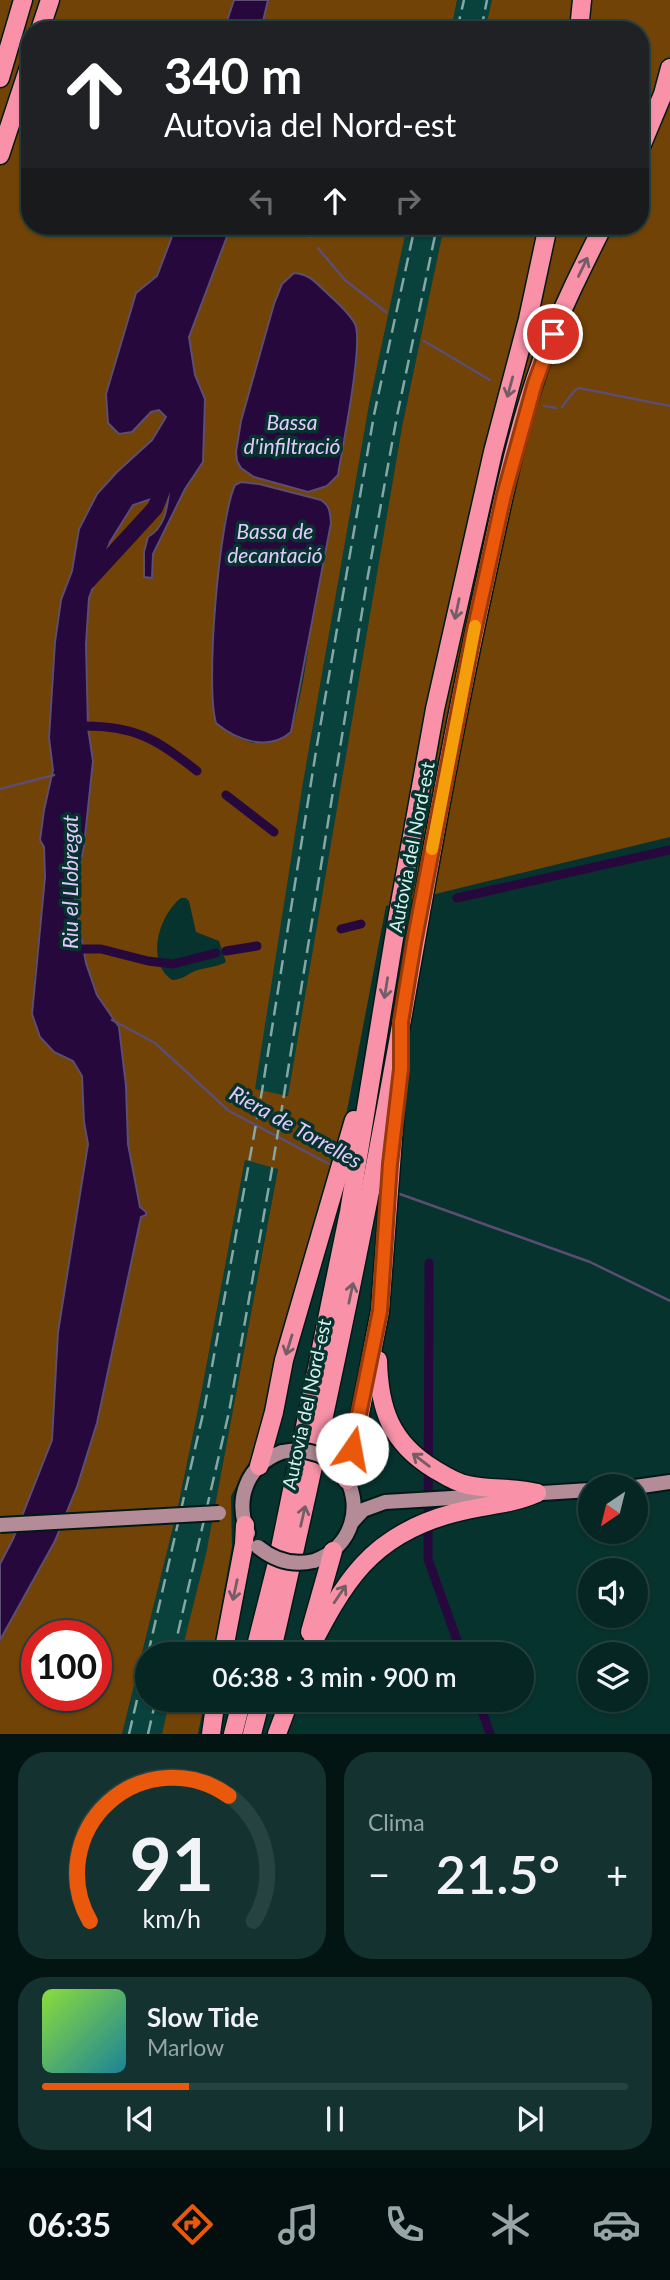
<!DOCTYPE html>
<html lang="es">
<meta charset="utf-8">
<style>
body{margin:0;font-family:Lato,sans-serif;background:#133230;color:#f1f3f6;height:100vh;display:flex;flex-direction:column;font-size:26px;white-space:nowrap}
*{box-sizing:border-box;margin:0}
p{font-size:23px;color:#97a5a6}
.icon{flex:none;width:38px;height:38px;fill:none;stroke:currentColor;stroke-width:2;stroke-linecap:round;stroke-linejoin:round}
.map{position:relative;height:1734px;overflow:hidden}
.drawer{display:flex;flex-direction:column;gap:18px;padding:18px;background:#031513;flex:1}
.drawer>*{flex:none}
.guide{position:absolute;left:21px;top:21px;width:628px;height:214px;border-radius:28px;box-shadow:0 2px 5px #0004,0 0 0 2px #264341;background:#202124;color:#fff;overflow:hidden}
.needle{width:46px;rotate:215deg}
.buttons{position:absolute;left:578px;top:1474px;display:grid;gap:14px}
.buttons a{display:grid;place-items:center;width:70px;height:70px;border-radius:50%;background:#052623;box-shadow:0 2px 5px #0004,0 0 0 2px #264341;font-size:35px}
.speed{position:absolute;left:21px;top:1620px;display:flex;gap:14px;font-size:35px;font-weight:700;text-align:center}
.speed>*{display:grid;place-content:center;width:91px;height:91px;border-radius:50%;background:#052623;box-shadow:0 2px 5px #0004,0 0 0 2px #264341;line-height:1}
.speed .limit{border:10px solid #d22;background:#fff;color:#111}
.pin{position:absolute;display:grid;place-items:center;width:60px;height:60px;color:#fff;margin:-30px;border:4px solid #fff;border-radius:50%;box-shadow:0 2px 7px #0007}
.me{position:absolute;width:77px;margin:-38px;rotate:12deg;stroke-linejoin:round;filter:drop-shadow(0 0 5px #0008)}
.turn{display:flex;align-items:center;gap:24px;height:147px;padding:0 28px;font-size:32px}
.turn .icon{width:91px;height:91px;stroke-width:2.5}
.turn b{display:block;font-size:49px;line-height:60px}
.lanes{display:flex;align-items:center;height:66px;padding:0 28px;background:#0003;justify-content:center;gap:35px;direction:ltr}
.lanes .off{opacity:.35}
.big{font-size:52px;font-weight:600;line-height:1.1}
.drawer .widget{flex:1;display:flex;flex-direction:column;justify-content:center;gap:10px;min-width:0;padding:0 24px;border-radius:28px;background:#133230}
.drawer .dial{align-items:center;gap:0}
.dial svg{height:182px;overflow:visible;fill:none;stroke:#264341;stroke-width:7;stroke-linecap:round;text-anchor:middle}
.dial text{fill:#f1f3f6;stroke:none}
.song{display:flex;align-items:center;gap:21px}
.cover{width:84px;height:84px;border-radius:10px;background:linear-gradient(135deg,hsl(90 70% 55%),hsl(190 70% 35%))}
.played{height:7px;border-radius:4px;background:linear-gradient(90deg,#ea580c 25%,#264341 25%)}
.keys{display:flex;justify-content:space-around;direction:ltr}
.heat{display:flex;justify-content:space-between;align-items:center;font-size:38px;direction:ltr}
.drawer .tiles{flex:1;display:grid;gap:18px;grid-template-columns:1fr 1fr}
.widget:last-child{grid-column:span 2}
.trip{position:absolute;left:135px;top:1642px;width:399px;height:70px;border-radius:35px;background:#052623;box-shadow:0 2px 5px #0004,0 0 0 2px #264341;font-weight:600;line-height:70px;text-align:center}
.menu{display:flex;height:112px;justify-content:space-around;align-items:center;background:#020f0e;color:#97a5a6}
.menu .icon{width:49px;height:49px}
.menu .selected{color:#ea580c}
.menu b{font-size:32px;color:#f1f3f6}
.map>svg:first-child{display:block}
.built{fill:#09413c}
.green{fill:#714306;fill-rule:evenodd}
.water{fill:#26083d;stroke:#5b4e72;stroke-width:2}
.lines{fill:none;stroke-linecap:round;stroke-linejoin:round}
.stream{stroke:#5b4e72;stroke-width:2.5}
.canal{stroke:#26083d;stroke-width:9}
.river{stroke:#26083d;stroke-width:16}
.primary-casing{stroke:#001916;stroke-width:18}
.highway-casing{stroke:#001916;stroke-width:21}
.primary{stroke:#b48c97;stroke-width:14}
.highway{stroke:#f992a9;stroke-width:18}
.rail{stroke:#86a8a4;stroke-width:2.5;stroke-dasharray:14 7;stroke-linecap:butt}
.primary-bridge-casing{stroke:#001916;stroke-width:18;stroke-linecap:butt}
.primary-bridge{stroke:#b48c97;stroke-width:14}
.oneway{stroke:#745e66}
.route-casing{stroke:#983908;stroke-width:18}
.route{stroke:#ea580c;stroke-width:12}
.slow{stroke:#f59e0b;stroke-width:12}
.labels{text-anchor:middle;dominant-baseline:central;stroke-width:7;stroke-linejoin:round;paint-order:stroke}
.street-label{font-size:19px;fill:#d7f2ee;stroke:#07332f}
.water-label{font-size:21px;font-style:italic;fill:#e2caff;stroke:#07332f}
</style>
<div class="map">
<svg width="670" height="1734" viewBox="0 0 670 1734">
<rect width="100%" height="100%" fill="#07332f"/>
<!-- built -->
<g class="built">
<path d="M457,0H492L485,30H451Z"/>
<path d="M407,226H444L402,427L289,1096L254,1090L303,783L369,405Z"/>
<path d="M245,1160L278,1168L206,1554L181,1654H147V1699H170L162,1734H122L178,1507L199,1405Z"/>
</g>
<!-- green -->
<g class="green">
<path d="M0,0H234L224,30H30V226H176L157,276L136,294L132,432L150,412L159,410L166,417L152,440L117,472L97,494L79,529L72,571L61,600L55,642L49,738L53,770L44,810L45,877L34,981L54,1052L73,1061L82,1076L84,1122L88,1144L58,1332L52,1440L13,1539L0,1564Z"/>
<path d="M268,0H457L451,30H261Z"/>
<path d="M492,0H670V837L386,906L341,1142L257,1448L231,1496L232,1546L213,1654H181L206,1554L278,1169L245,1160L199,1405L178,1507L122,1734H0V1640L55,1541L77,1487L141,1217L146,1213L140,1207L128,1144L126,1086L119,1028L97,994L86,963L74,895L84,846L93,761L88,728L86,644L89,598L110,542L133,505L169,493C166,510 164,528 148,537L152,578L153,554L185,489L203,462L205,399L195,375L189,337L231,226H407L369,405L303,783L255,1089L288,1096L402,427L444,226H640V30H485ZM294,273L357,331L356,369L338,475L254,477L241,468L236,452L241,421L274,304L282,284ZM250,482L321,500C315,577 313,657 291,732L253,743L243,740L234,736L213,702L215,623L225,517ZM181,898H186L189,901L196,932L219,941L226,962C217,967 208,967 198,970C188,973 183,980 172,980C145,961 159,915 181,898ZM37,1636H96V1696H37Z"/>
<path d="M170,1699H205L198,1734H162Z"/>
</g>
<!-- water -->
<g class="water">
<path d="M234,0H268L261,30H224Z"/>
<path d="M176,226H231L189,337L195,375L205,399L203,462L185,489L153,554L152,578L144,577V552L148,537C164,528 167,510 169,493L133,505L110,542L89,598L86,644L88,728L93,761L84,846L74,895L86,963L97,995L119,1027L126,1086L128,1144L140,1207L146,1212V1215L141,1217L97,1423L77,1487L55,1541L0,1640V1564L13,1539L52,1440L58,1332L88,1144L84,1122L82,1076L73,1061L54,1052L40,1037L32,1014L45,877L44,847L40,840L44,810L53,770L49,738L55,642L61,600L72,571L79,529L97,494L117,472L152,440L166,417L159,410L151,412L132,432L119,434L108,423L106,394L136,293L157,276Z"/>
<path d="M294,273C309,274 315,282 326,292C335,301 349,312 355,324C364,342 342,449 338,475L327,486L308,492L254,477L241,468L237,461L236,452L241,421L274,304L282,284Z"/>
<path d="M241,482L259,484L321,500C330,506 330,512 331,523L291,732C268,752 236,740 216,723C205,687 219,519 235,485Z"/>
</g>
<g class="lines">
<!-- stream -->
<g class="stream">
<path d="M300,226L310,237"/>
<path d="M318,248L345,280L386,312"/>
<path d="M424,341L490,380"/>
<path d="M544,406L556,408"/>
<path d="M562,407L574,391L579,388L670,406"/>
<path d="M0,789L54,775"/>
<path d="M112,1020L155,1043L229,1111L333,1166"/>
<path d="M397,1193L590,1262L670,1301"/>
</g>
<!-- canal -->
<g class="canal">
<path d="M79,726C134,725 155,738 197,771"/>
<path d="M226,795L274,832"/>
<path d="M457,898L670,850"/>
<path d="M341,929L361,924"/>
<path d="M71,949H101L148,961L173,964L216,953"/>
<path d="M226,951L257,946"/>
<path d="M429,1263L428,1559L462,1654"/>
<path d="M478,1699L490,1734"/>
</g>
<!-- river -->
<path class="river" d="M87,582L155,508L168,476"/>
<defs>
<g id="primary">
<path d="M635,1487L670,1482"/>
<path d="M526,1494L590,1490"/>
<path d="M353,1521L363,1510L385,1502L502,1495"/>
<path d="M248,1533C234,1499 247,1465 282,1452"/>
<path d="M314,1561C353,1547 365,1504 342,1471"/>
</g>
<g id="highway">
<path d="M40,30L50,0"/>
<path d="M579,30L582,0"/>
<path d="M0,78L23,0"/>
<path d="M640,149L663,94L670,68"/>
<path d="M0,155L30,64"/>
<path d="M378,1360C379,1409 391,1443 434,1469C444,1475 456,1483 468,1485C491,1490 514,1487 537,1493"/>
<path d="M259,1466L274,1412L284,1360L354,1120"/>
<path d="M347,1480L380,1311L395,1112"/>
<path d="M310,1632L333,1551"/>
<path d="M223,1654L244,1544L245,1525"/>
<path d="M254,1654L277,1563L349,1212L397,920L435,709L493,452L528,319L548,226"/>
<path d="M271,1654C319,1445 364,1236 401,1025C427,877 453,729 485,582C501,508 516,432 542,360C559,314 581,270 603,226"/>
<path d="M307,1654C344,1582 370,1535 454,1513C482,1505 511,1505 537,1493"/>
<path d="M211,1734L216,1699"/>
<path d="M233,1734L242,1699"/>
<path d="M252,1734L261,1699"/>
<path d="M277,1734L290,1699"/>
</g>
</defs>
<!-- primary casing -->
<use href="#primary" class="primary-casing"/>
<!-- highway casing -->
<use href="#highway" class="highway-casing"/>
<!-- primary -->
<use href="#primary" class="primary"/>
<!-- highway -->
<use href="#highway" class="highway"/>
<!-- rail -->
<g class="rail">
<path d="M457,30L464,0"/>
<path d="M481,30L487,0"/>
<path d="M148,1654L205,1405L262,1091L317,745L374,415L415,226"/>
<path d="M173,1654L229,1412L272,1169L367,581L397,416L437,226"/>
<path d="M129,1734L147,1657"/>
<path d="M148,1734L156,1699"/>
</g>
<defs>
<g id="primary-bridge">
<path d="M282,1452C302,1448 320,1452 335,1465"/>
<path d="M0,1525L219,1513"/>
<path d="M258,1547C275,1561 293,1566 314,1561"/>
</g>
</defs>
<!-- primary-bridge casing -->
<use href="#primary-bridge" class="primary-bridge-casing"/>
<!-- primary-bridge -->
<use href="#primary-bridge" class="primary-bridge"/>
</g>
<!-- one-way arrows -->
<defs><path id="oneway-shaft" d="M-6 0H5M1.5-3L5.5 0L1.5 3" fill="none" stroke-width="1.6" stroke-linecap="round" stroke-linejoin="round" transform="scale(1.75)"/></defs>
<g class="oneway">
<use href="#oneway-shaft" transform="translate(583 267) rotate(-64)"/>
<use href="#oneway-shaft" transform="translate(510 387) rotate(105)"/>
<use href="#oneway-shaft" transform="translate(457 609) rotate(102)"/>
<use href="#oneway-shaft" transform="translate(386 988) rotate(99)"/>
<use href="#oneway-shaft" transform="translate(351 1293) rotate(-78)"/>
<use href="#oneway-shaft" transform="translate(289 1345) rotate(107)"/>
<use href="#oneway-shaft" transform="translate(421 1460) rotate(-143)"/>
<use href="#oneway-shaft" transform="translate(303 1516) rotate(-77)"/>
<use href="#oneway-shaft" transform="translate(235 1590) rotate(102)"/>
<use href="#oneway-shaft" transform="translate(340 1594) rotate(-56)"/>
</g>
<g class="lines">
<defs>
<path id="route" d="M352,1449L380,1311L390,1164L401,1069V1022L414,943L473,636L504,495L535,383L553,334"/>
</defs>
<!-- route casing -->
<use href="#route" class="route-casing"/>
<!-- route -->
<use href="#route" class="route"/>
<!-- slow -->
<path class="slow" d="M432,849L475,626"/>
</g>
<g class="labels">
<!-- street labels -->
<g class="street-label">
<text transform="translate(411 847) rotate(-79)">Autovia del Nord-est</text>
<text transform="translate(306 1404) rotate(-78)">Autovia del Nord-est</text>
</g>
<!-- water labels -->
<g class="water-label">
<text x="292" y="421">Bassa<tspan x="292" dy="24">d'infiltració</tspan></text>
<text x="275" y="530">Bassa de<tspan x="275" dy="24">decantació</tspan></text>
<text transform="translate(69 882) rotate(-90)">Riu el Llobregat</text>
<text transform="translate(296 1126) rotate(29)">Riera de Torrelles</text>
</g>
</g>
</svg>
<div class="buttons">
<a><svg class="needle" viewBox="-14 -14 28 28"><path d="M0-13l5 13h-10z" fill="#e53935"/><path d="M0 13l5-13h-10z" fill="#97a5a6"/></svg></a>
<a><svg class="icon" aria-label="sound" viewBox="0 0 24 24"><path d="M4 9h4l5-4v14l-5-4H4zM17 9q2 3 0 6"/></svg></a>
<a><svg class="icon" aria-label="layers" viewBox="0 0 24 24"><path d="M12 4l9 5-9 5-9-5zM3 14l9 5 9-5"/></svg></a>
</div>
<div class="speed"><div class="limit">100</div></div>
<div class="pin" style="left:553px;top:334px;background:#d93025"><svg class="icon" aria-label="arrive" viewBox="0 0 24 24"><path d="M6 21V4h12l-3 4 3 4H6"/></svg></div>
<svg class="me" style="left:352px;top:1449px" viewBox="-20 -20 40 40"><circle r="19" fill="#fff"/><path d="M0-13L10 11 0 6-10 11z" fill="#ea580c"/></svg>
<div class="trip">06:38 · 3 min · 900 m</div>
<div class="guide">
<div class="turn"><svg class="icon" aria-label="ahead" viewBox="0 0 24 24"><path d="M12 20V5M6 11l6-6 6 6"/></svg><div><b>340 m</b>Autovia del Nord-est</div></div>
<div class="lanes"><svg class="icon off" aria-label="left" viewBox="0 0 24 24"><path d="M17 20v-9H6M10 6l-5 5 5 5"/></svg><svg class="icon" aria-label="ahead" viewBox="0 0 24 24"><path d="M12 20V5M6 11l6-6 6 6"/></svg><svg class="icon off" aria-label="right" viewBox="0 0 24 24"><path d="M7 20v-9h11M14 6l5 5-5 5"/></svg></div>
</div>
</div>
<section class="drawer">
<div class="tiles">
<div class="widget dial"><svg viewBox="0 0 100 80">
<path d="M14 69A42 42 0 1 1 86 69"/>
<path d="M14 69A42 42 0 0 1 75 14" stroke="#ea580c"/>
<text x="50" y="56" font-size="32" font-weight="700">91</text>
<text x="50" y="72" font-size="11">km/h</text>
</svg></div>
<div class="widget"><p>Clima</p>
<div class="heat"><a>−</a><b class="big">21.5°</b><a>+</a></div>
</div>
<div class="widget">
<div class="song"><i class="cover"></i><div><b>Slow Tide</b><p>Marlow</p></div></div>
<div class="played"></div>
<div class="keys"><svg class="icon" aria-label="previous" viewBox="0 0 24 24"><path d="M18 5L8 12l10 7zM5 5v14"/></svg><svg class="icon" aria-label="pause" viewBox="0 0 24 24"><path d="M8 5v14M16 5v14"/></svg><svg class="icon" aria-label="next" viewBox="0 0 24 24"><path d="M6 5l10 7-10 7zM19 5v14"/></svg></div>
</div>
</div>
</section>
<nav class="menu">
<b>06:35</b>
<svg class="icon selected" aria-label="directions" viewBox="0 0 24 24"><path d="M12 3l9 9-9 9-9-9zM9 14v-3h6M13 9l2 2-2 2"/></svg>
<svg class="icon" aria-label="music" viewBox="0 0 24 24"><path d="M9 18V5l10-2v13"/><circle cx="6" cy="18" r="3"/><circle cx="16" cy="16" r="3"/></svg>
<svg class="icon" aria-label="phone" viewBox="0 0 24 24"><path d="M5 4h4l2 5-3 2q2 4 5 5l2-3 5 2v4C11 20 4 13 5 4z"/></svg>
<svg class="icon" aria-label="climate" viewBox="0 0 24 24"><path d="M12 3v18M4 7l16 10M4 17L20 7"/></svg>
<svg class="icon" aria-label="car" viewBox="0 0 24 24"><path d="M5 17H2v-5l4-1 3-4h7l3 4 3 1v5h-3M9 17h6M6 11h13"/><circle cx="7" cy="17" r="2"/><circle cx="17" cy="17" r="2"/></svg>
</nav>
